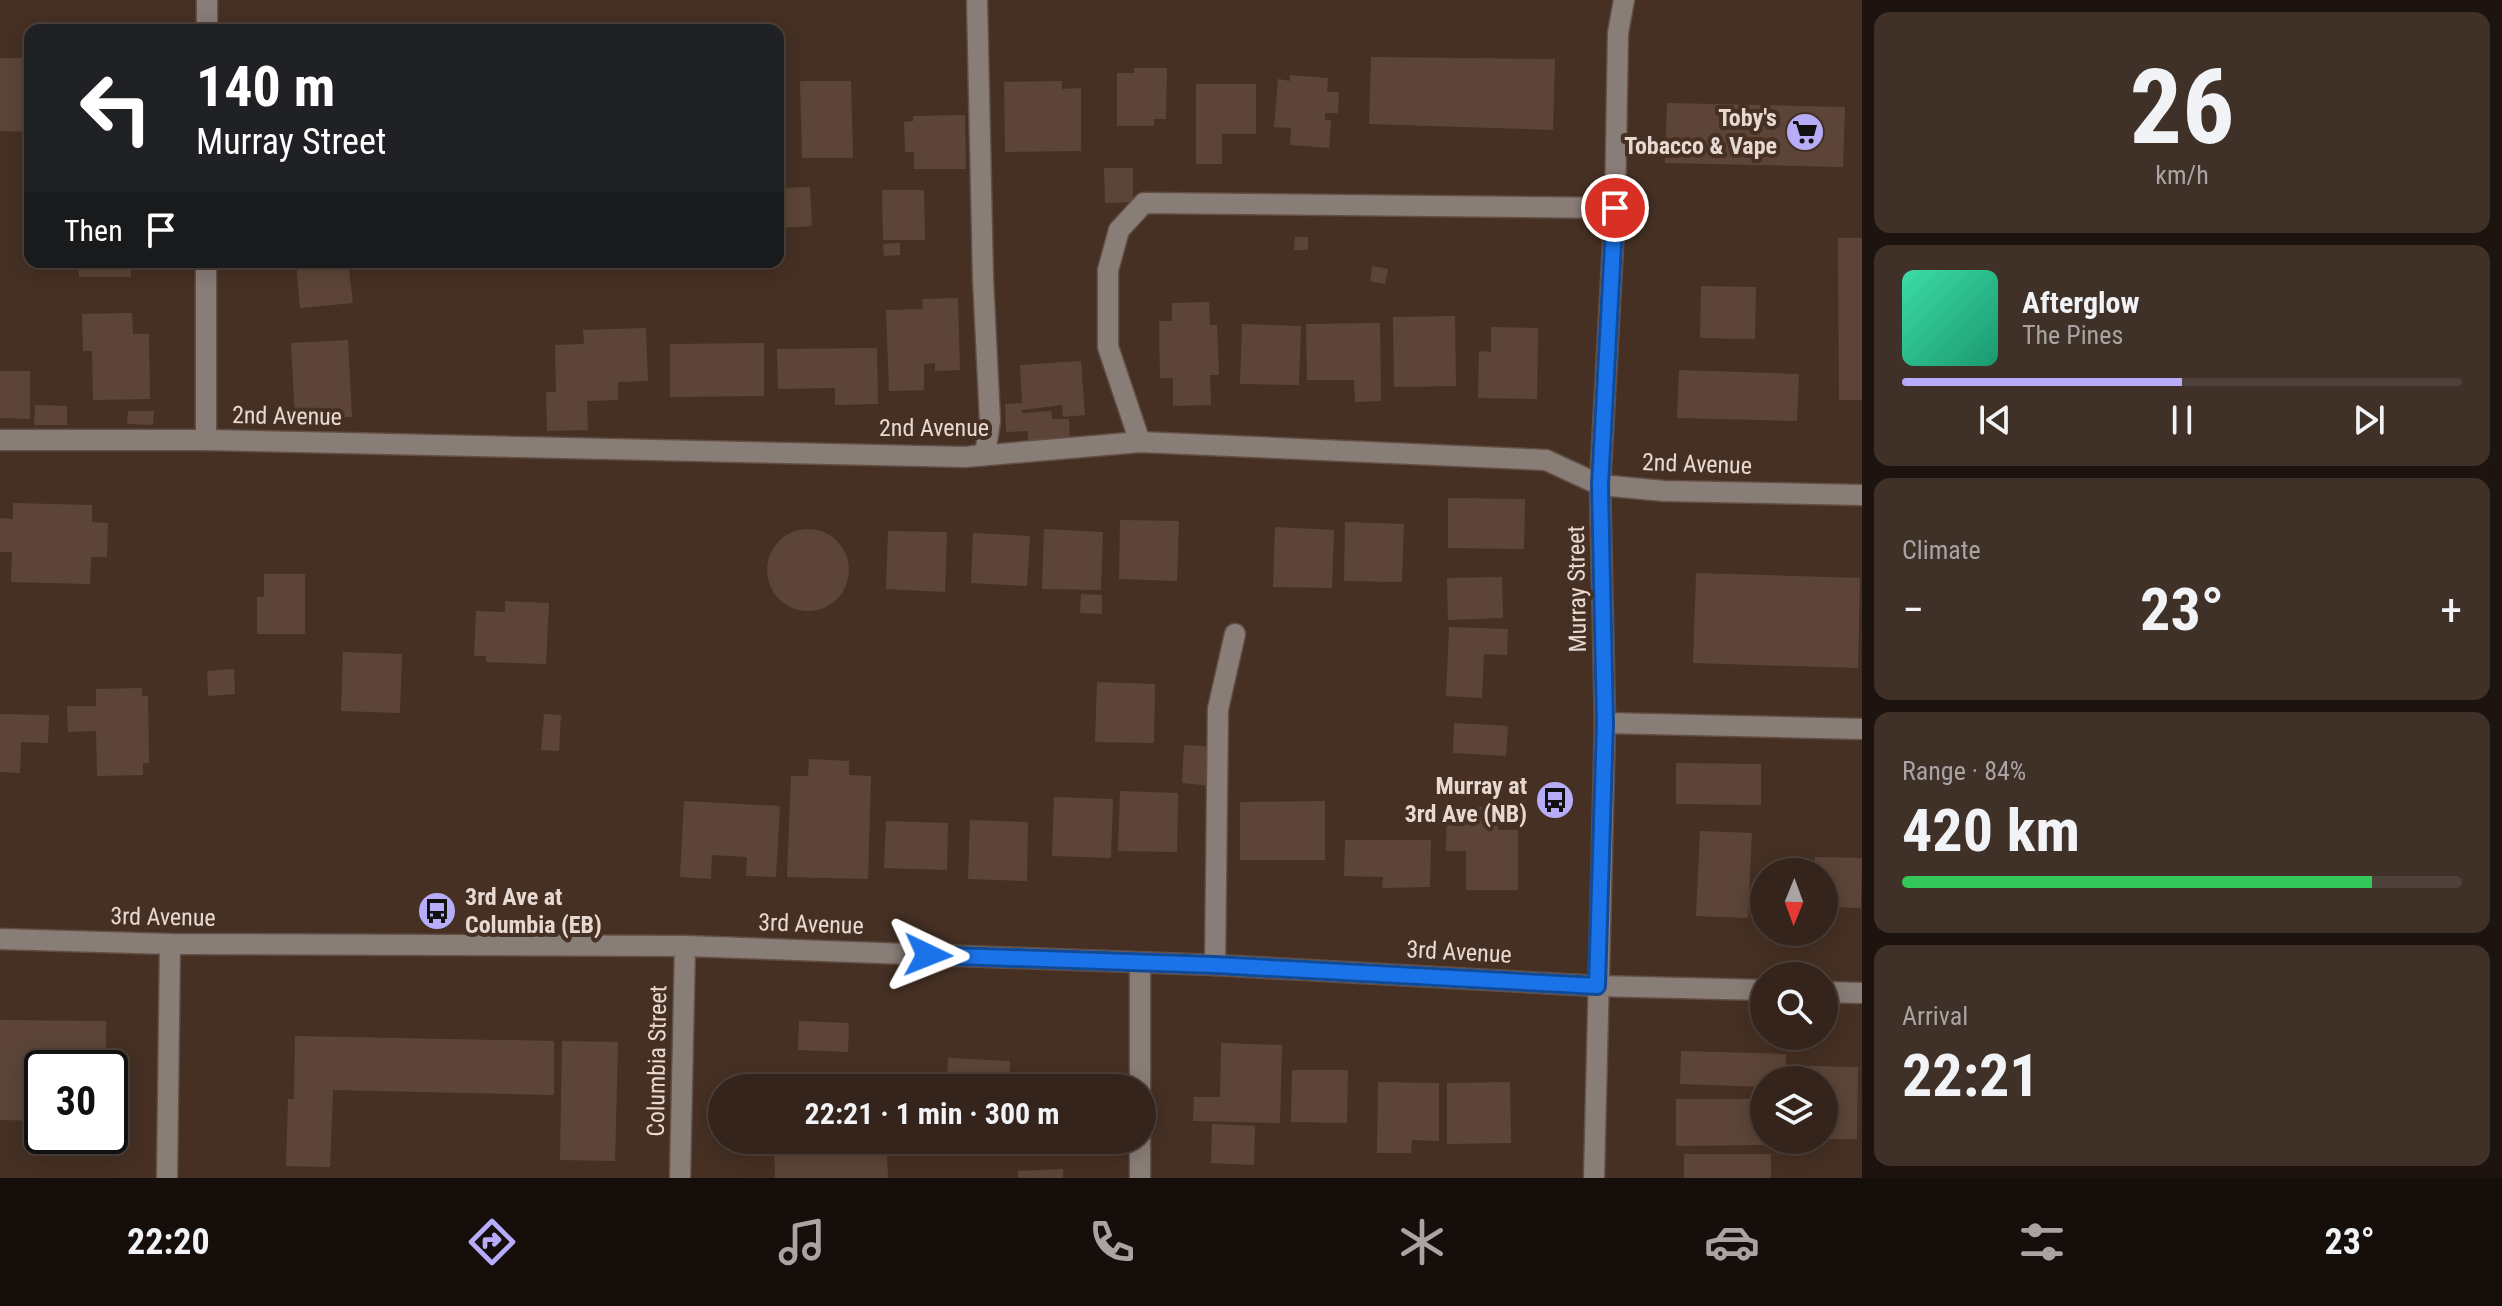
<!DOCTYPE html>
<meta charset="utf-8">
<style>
body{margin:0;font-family:"Roboto Condensed",sans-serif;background:#3f3028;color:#f1f3f6;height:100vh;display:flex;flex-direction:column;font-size:30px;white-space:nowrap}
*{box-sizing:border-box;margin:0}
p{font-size:26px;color:#a9a4a3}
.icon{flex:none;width:44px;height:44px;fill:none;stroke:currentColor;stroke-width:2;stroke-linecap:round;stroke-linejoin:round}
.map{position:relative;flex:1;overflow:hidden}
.drawer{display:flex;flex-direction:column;gap:12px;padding:12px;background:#1d140f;width:640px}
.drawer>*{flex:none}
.banner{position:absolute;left:24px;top:24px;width:760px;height:244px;border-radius:16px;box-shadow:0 4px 20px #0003,0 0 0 2px #4e413a;background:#202124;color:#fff;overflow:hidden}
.needle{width:52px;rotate:181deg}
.controls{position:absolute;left:1750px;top:858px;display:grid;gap:16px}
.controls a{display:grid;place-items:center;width:88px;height:88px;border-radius:50%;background:#34241b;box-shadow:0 4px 20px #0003,0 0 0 2px #4e413a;font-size:40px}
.speed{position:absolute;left:24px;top:1050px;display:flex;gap:16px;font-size:40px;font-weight:700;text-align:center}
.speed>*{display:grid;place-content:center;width:104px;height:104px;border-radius:50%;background:#34241b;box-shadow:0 4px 20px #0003,0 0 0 2px #4e413a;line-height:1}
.speed .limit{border:4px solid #111;border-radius:12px;background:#fff;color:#111}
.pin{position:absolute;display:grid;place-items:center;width:68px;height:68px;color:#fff;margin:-34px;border:4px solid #fff;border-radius:50%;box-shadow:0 2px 8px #0007}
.me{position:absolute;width:88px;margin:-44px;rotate:92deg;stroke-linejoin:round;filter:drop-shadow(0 0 6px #0008)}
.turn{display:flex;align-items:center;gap:28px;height:168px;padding:0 40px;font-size:36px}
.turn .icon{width:104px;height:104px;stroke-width:2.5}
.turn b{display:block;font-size:56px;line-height:68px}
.then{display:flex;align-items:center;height:76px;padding:0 40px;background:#0003;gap:16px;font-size:30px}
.big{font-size:60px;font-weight:700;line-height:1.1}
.drawer .card{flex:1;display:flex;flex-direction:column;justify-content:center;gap:12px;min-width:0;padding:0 28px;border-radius:16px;background:#3f3028}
.drawer .dial{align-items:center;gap:0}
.dial b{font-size:104px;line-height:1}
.song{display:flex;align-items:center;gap:24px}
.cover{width:96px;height:96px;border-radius:12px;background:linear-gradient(135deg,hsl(160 70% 55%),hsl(160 70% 35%))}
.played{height:8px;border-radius:4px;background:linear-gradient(90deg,#b6acf8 50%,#4e413a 50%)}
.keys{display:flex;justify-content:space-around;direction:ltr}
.heat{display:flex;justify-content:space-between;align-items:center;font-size:44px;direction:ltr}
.charge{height:12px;border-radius:6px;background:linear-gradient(90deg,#34c759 84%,#4e413a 0)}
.trip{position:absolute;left:708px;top:1074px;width:448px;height:80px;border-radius:40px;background:#34241b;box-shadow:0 4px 20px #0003,0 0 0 2px #4e413a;font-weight:700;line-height:80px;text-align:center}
.dock{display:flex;height:128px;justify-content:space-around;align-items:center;background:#150e0b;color:#a9a4a3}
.dock .icon{width:56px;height:56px}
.dock .current{color:#b6acf8}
.dock b{font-size:36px;color:#f1f3f6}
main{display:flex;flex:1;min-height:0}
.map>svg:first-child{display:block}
.building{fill:#5c4538}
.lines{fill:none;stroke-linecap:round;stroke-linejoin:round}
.minor-casing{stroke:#634e43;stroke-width:23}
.minor{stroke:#897d77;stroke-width:20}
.route-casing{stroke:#114b97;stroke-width:20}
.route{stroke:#1a73e8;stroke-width:14}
.labels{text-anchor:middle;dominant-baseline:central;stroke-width:8;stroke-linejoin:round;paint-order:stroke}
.poi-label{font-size:24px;font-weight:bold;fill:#e7d9d1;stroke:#463024;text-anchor:end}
.street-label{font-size:24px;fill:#e7d9d1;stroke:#463024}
</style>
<main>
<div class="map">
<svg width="1862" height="1178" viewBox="0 0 1862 1178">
<rect width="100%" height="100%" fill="#463024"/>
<!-- building -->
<g class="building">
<path d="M1371,57L1555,59L1553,130L1369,124Z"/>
<path d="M0,58H30V132L0,131Z"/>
<path d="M1134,68H1167L1166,119H1154V126H1117V73H1134Z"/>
<path d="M1290,75L1328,78L1327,92H1339L1338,113H1325V120H1331L1329,148L1290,145L1291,128L1274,127L1278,79L1290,81Z"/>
<path d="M800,81H851L853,158H802Z"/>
<path d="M1062,81V89L1081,88V151L1005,152L1004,82Z"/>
<path d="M1196,84H1256V134H1222V164H1196Z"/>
<path d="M1667,103L1845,107L1843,167L1665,163Z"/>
<path d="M965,115L966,169H914V152H905L904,122L913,121V116Z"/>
<path d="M1104,168H1133V202L1105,203Z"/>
<path d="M810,187L812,226L778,228V188Z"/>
<path d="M882,190H924L925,240H883Z"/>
<path d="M1295,237H1308V250H1294Z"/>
<path d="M1838,238H1862V400H1839Z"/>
<path d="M900,243V255L884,256L883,244Z"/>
<rect x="79" y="262" width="52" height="15"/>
<path d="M296,262H348L353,303L300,308Z"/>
<path d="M1372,266L1388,269L1385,284L1370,281Z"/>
<path d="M1701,286L1756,287L1755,339L1700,338Z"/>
<path d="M958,298L960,370L935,371V363L924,364V390L889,391L886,310L923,309L922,299Z"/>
<path d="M1209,302L1210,325H1217L1219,375H1210L1211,405L1173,406V378H1160L1159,321H1172V303Z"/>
<path d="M132,313L133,334H149L150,399L93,400L92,351H83L82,314Z"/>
<path d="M1455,316L1456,386L1394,387L1393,317Z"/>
<path d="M1380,323L1381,401L1355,402L1354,380H1307L1306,324Z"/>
<path d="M1242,324L1301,326L1299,385L1240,384Z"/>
<path d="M1491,327L1538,328L1537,399L1478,398L1479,351L1491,352Z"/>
<path d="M646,328L648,381L618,382V400L587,401L588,430L547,431L546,392H556L555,345L584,344L583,330Z"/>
<path d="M348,340L352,417L295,419L291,343Z"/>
<path d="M764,343V396L670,397V344Z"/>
<path d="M877,348L878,404L835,405V388L778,389L777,349Z"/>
<path d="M1081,361L1085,415L1063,417L1062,405L1022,410V413L1051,411L1052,419H1069L1070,443L1028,445V431L1006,432L1005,404L1022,403L1020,365Z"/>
<path d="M1679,370L1799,374L1797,421L1677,418Z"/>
<path d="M0,371H30V419L0,418Z"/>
<path d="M35,405L67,406V425H34Z"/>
<path d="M128,411H154L153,425L127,424Z"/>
<path d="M1448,498L1525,499L1524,549L1448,548Z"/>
<path d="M13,503L92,505V522L108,523L107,557H91L90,584L11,582L12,552H0V518L13,519Z"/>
<path d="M1120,520L1179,521L1177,581L1119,579Z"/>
<path d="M1345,522L1404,524L1402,582L1344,581Z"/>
<path d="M1275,527L1334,530L1332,588L1273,587Z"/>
<path d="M1044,529L1103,532L1101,590L1042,589Z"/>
<circle cx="808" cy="570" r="41"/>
<path d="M888,531L947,532L945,592L886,589Z"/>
<path d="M973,533L1030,536L1027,586L971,583Z"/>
<path d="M1696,573L1860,578L1858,668L1693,663Z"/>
<path d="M264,574H305V634H257V597H264Z"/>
<path d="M1502,577L1503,618L1448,620L1447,578Z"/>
<path d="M1081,594L1102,595V614L1080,613Z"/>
<path d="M505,601L549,603L546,664L486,662V656H474L476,611L505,612Z"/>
<path d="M1449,627L1508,629L1507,655L1484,654L1482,698L1446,696Z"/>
<path d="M343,652L402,654L400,713L341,711Z"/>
<path d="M234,669L235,694L208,696L207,671Z"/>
<path d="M1097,682L1155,684L1154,743L1095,742Z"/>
<path d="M142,688V696H148L149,763H143V775L97,776L96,731L68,732L67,706H96V689Z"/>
<path d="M0,714L49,715L48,743L21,742L20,773L0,772Z"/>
<path d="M544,714L561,715L559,751L541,750Z"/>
<path d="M1454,723L1508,726L1506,756L1453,753Z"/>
<path d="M1184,745L1215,747L1212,786L1182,783Z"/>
<path d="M809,759L849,761V775L871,776L868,879L787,877L791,776H808Z"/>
<path d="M1676,763L1761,764V805L1676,804Z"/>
<path d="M1120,791L1178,793L1177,852L1118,851Z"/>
<path d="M1054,797L1113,799L1111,858L1052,856Z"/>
<path d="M684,801L780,806L776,877L746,876L747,857L712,855L711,879L680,877Z"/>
<path d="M1325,801V860H1240V802Z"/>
<path d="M1447,807H1498V830H1518V890H1466V851H1446Z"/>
<path d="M970,820L1028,822L1027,881L968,879Z"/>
<path d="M886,821L948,823L947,870L884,868Z"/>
<path d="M1700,831L1752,833L1748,918L1696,916Z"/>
<path d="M1345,840H1431L1430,887L1382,888L1383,877L1344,876Z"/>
<path d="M1815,857L1862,858L1861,908L1824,907V872H1815Z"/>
<path d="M0,1020L106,1021V1068H42V1121L0,1120Z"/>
<path d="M799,1021L849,1023L848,1052L798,1050Z"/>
<path d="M295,1036L554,1041V1095L333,1090L330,1167L286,1166L288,1099H294Z"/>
<path d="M562,1041L618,1042L615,1161L560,1160Z"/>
<path d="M1221,1043L1282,1045L1280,1123L1193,1121L1194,1097H1220Z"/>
<path d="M1681,1051L1786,1054L1785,1080H1764V1087L1680,1084Z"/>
<path d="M948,1058L1010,1061L1009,1088H947Z"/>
<path d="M1808,1066L1858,1067L1857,1139H1824V1080H1808Z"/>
<path d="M1292,1070H1348L1347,1123L1291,1122Z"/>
<path d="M1058,1076L1099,1078V1088H1058Z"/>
<path d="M1378,1082L1439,1083V1141L1412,1140L1411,1153H1377Z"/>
<path d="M1510,1082L1511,1143L1447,1144V1083Z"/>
<path d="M1676,1099H1764V1145L1676,1146Z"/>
<path d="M1212,1124L1255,1126L1254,1165L1211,1163Z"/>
<path d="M774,1140H838V1152L887,1151L888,1178H775Z"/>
<rect x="1684" y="1154" width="87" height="24"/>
<path d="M1063,1169V1178H1018V1171Z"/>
</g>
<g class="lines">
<defs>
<g id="minor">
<path d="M207,30V0"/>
<path d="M0,440H206L965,457L1140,442L1546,460L1600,485L1664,491L1862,495"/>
<path d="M206,440V262"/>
<path d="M1140,442L1108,347V270L1119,230L1144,203L1615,208"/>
<path d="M973,456L985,455L990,421L983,278L977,0"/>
<path d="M1605,723L1862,729"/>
<path d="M0,939L170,944L685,946L1215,965L1597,986L1764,990"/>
<path d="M1215,965L1218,709L1235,634"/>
<path d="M1824,992L1862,993"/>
<path d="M1140,1088V963"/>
<path d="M167,1178L170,944"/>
<path d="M680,1178L685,946"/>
<path d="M1140,1178V1140"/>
<path d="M1594,1178L1605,723L1600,485L1615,208L1618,33L1624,0"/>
</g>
</defs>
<!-- minor casing -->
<use href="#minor" class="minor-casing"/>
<!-- minor -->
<use href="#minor" class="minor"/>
</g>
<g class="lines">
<defs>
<path id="route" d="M928,955L1215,965L1597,986L1605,723L1600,485L1615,208"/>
</defs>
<!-- route casing -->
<use href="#route" class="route-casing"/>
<!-- route -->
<use href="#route" class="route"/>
</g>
<!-- icons -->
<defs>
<symbol id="supermarket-disc" viewBox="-11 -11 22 22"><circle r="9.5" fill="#b6acf8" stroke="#463024"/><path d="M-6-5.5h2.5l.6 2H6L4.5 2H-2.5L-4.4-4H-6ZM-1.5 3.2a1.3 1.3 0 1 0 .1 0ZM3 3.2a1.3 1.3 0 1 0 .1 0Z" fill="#111"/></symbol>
<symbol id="bus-disc" viewBox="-11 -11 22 22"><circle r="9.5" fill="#b6acf8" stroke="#463024"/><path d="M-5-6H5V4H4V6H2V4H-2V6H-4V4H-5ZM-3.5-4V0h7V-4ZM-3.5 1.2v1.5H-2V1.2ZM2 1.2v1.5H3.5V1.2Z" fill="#111"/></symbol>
</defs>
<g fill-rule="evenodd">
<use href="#supermarket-disc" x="1783" y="110" width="44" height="44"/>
<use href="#bus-disc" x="1533" y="778" width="44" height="44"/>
<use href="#bus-disc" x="415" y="889" width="44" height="44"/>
</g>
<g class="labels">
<!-- poi labels -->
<g class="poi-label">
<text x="1777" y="118">Toby's<tspan x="1777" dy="28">Tobacco &amp; Vape</tspan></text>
<text x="1527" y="786">Murray at<tspan x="1527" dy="28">3rd Ave (NB)</tspan></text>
<text x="465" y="897" text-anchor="start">3rd Ave at<tspan x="465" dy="28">Columbia (EB)</tspan></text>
</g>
<!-- street labels -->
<g class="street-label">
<text transform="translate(287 416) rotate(1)">2nd Avenue</text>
<text x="934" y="428">2nd Avenue</text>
<text transform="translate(1697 464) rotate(2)">2nd Avenue</text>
<text transform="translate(1577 589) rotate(-91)">Murray Street</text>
<text transform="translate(163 917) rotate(1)">3rd Avenue</text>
<text transform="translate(811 924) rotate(2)">3rd Avenue</text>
<text transform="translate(1459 952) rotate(3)">3rd Avenue</text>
<text transform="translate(657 1061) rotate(-89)">Columbia Street</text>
</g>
</g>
</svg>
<div class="controls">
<a><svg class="needle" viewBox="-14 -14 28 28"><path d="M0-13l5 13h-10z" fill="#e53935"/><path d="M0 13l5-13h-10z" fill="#a9a4a3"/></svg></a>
<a><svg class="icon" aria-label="search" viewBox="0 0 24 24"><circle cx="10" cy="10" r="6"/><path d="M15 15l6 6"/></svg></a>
<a><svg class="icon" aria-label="layers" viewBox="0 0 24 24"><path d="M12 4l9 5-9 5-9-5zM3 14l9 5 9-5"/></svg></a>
</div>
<div class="speed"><div class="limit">30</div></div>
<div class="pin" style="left:1615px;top:208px;background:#d93025"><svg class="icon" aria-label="arrive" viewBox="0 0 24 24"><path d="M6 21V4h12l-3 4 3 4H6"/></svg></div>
<svg class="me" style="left:928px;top:955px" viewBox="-20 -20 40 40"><path d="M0-17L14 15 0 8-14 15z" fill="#1a73e8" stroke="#fff" stroke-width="4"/></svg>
<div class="trip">22:21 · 1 min · 300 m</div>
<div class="banner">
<div class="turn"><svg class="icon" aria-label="left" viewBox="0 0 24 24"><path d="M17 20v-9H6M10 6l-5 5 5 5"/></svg><div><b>140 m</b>Murray Street</div></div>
<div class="then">Then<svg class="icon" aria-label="arrive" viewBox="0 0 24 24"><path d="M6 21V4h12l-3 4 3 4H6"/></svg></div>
</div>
</div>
<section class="drawer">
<div class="card dial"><b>26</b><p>km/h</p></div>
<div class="card">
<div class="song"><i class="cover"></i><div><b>Afterglow</b><p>The Pines</p></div></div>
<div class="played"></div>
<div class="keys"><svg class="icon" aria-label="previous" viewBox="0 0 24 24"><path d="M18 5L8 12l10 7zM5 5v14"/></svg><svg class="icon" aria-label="pause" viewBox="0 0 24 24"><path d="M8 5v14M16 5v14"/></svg><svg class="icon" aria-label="next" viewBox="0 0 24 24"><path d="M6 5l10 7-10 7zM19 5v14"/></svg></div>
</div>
<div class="card"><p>Climate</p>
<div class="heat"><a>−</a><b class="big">23°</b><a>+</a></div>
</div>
<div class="card"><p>Range · 84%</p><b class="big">420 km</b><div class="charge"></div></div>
<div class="card"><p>Arrival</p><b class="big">22:21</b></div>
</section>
</main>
<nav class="dock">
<b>22:20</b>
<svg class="icon current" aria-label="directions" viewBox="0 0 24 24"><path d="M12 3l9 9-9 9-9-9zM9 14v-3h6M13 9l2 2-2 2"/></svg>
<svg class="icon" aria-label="music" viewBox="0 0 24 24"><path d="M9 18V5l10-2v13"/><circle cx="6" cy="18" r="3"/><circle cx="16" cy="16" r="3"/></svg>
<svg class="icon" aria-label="phone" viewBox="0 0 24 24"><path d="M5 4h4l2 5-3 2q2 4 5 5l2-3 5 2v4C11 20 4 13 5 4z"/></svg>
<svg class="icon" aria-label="climate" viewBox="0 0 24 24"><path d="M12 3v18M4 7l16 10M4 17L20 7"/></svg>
<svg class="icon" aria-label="car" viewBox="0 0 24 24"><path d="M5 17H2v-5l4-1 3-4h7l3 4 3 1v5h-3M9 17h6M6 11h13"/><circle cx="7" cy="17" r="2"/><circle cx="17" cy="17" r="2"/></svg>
<svg class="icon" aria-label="filters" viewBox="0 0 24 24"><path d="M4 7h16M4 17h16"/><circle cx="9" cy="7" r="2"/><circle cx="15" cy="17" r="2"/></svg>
<b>23°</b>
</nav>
